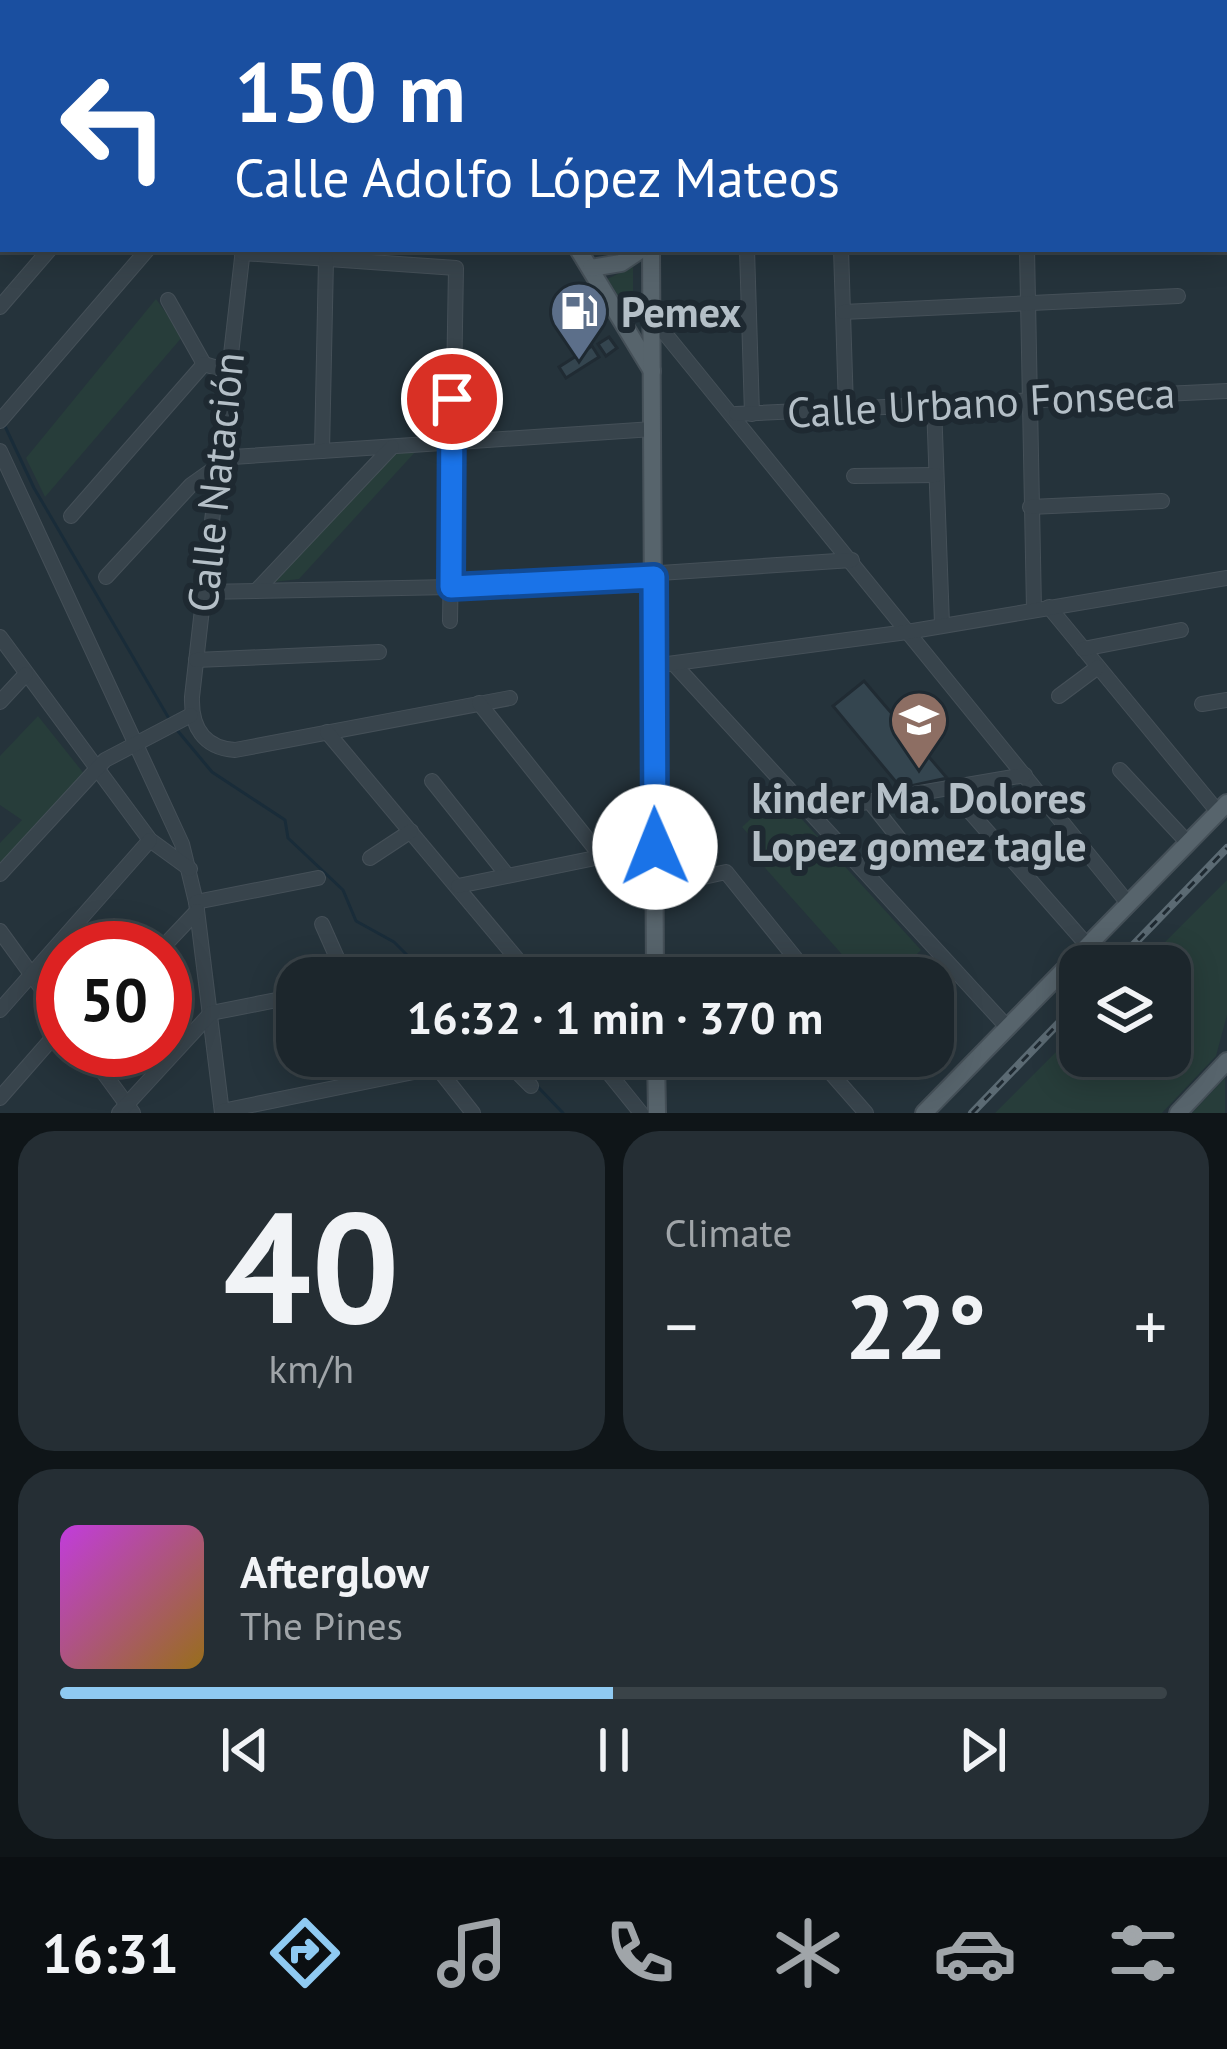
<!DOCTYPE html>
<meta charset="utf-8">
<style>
body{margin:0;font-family:"PT Sans",sans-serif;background:#252e34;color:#f1f3f6;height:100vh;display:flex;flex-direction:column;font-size:45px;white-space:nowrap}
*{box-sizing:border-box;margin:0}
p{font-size:39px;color:#a0a5a9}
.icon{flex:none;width:66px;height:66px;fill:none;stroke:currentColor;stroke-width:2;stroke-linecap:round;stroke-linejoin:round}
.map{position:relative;height:1113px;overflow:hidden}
.details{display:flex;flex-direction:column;gap:18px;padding:18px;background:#0f1518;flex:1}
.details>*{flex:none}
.top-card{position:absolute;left:0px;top:0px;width:1227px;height:252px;box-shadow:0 6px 30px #0003,0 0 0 3px #3a4348;background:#1a4fa0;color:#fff;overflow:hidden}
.controls{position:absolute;left:1059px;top:945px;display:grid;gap:24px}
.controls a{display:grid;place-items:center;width:132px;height:132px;border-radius:24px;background:#1c262c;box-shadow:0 6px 30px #0003,0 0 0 3px #3a4348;font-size:60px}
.speed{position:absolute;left:36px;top:921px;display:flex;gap:24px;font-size:60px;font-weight:700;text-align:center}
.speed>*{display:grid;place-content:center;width:156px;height:156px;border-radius:50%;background:#1c262c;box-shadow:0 6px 30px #0003,0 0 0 3px #3a4348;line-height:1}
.speed .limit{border:18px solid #d22;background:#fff;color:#111}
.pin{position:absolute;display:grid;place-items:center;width:102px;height:102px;color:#fff;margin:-51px;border:6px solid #fff;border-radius:50%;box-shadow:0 3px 12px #0007}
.me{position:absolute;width:132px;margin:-66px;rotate:359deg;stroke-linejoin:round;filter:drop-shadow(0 0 9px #0008)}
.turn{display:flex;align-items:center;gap:42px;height:252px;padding:0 36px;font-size:54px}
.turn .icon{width:156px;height:156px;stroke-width:2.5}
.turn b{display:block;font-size:84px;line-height:102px}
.big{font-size:90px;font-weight:700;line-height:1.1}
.details .card{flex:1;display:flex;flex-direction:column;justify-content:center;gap:18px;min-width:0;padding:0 42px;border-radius:36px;background:#252e34}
.details .dial{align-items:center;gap:0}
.dial b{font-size:156px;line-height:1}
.song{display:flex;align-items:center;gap:36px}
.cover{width:144px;height:144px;border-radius:18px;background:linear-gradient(135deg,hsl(290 70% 55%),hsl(40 70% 35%))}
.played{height:12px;border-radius:6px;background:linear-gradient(90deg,#8fcaf2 50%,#3a4348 50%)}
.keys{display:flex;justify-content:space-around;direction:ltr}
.heat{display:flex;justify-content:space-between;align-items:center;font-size:66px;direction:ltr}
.details .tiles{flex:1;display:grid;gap:18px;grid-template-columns:1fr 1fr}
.card:last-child{grid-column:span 2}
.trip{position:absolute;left:276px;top:957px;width:678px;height:120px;border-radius:36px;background:#1c262c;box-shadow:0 6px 30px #0003,0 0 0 3px #3a4348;font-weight:700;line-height:120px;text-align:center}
.dock{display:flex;height:192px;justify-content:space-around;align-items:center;background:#0b0f12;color:#a0a5a9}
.dock .icon{width:84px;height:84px}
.dock .current{color:#8fcaf2}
.dock b{font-size:54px;color:#f1f3f6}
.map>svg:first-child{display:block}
.green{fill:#273d3a}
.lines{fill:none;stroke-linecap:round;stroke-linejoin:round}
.stream{stroke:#192c39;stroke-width:3}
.building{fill:#34454f;stroke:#202b33;stroke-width:3}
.minor-casing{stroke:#455058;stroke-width:16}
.major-casing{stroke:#455058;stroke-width:20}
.minor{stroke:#38444c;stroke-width:14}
.major{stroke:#57646c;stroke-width:16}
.rail-casing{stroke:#5b6a73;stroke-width:8}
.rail{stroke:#1e2931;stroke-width:3;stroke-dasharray:9;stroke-linecap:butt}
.route-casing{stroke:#114b97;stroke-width:30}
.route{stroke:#1a73e8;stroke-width:21}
.labels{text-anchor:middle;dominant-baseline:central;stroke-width:12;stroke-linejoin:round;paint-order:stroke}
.poi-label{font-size:42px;font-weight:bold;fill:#b4bfc7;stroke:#1e2931;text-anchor:start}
.street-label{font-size:42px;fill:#b4bfc7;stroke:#1e2931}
</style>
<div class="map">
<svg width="1227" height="1113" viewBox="0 0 1227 1113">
<rect width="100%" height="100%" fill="#25333b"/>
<!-- green -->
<g class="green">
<path d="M633,267V317L607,279Z"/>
<path d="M156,299L183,336L45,497L26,458Z"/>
<path d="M416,451L299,579L274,582L395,454Z"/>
<path d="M38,716L85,775L0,870V843L22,820L0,805V756Z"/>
<path d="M778,793L921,950L900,971L905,978H863L751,852L757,844L742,827Z"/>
<path d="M1227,880V1015L1216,1056L1162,1113H995L1080,1028V1056H1170V966H1141Z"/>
<path d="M1225,1078V1113H1192Z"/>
</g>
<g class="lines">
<!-- stream -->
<g class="stream">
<path d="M3,422L34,488L171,722"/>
<path d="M177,730L212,772L285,820L288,838L343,890L356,921L394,942L430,978"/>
<path d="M538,1087L563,1113"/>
</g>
</g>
<!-- building -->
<g class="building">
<path d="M609,337L617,348L606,356L598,344Z"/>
<path d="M592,346L599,357L566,378L559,367Z"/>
<path d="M864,681L947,778L901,788L833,706Z"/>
</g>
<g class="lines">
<defs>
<g id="minor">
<path d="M740,0V3"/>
<path d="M801,0L806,3"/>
<path d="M277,3V0"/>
<path d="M903,3L905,0"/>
<path d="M956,3L957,0"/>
<path d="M1038,3L1040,0"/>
<path d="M0,176L3,173"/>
<path d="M1224,243L1227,247"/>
<path d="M243,249L192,697C191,726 203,748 235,750L510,698"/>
<path d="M747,249L752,414"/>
<path d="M841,249L846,408"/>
<path d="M1027,249L1034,609"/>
<path d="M242,253L456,268L450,621"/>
<path d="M168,300L204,364"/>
<path d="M0,307L50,249"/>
<path d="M843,312L1178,296"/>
<path d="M654,320L1127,902"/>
<path d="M934,405L942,624"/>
<path d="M736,414L1227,391"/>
<path d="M0,421L148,249"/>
<path d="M0,451L182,844L196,902L222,1113"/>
<path d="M322,451L326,260"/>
<path d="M217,458L653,429"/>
<path d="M854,476L936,475"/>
<path d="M1030,507L1162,501"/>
<path d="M71,516L204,364L227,371"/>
<path d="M106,577L191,485L215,468"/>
<path d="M256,591L392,447"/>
<path d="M203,592L451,587L852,560"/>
<path d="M1049,607L1218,812"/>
<path d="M0,637L150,840L190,869"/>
<path d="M1083,649L1181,630"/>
<path d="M196,660L379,652"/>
<path d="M674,664L1008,1028"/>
<path d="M653,666L907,632L1227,578"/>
<path d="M1059,696L1098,667"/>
<path d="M0,702L26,674"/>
<path d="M479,703L601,856"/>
<path d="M1202,704L1227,700"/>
<path d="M327,732L533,978"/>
<path d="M1120,770L1187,842"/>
<path d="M432,781L507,875"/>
<path d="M950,789L1087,945"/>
<path d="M870,802L913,856"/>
<path d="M809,812L1025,775"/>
<path d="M370,858L411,831"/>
<path d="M0,874L105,760L191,715"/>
<path d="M458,886L654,846"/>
<path d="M654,888L726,872L809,975"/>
<path d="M196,902L318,878"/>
<path d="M322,924L346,978"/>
<path d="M0,931L63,1018"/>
<path d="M162,948L197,911"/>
<path d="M396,978L413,975"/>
<path d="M0,1010L150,840"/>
<path d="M87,1050L133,1113"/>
<path d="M595,1056L641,1113"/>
<path d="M816,1056L866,1113"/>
<path d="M436,1066L473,1113"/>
<path d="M0,1098L63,1026"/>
<path d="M222,1111L492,1056L504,1059L531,1086"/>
<path d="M119,1113L211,1013L297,996"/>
</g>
<g id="major">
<path d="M412,0L414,3"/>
<path d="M650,0V3"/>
<path d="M1224,0L1227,15"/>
<path d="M578,249L652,371"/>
<path d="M651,249L655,978"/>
<path d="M591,268L621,263L642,249"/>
<path d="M656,1056L657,1113"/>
<path d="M924,1113L1227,803"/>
<path d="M1178,1113L1227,1061"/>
</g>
</defs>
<!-- minor casing -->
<use href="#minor" class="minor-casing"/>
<!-- major casing -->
<use href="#major" class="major-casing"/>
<!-- minor -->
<use href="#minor" class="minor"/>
<!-- major -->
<use href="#major" class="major"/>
<defs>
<g id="rail">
<path d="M1113,966L1227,848"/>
<path d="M972,1113L1080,1001"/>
</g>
</defs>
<!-- rail casing -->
<use href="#rail" class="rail-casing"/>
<!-- rail -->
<use href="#rail" class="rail"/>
</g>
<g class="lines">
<defs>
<path id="route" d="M452,399L451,587L654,577L655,847"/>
</defs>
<!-- route casing -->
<use href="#route" class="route-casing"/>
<!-- route -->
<use href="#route" class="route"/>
</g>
<!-- icons -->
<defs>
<symbol id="fuel-pin" viewBox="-11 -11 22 30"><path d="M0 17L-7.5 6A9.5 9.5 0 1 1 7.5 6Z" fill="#5c6f8a" stroke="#1e2931"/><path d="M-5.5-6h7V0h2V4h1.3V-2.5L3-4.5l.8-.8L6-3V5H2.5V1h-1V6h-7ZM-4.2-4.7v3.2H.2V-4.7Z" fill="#fff"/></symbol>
<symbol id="school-pin" viewBox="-11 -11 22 30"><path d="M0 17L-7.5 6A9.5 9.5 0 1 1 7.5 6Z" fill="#8d6e63" stroke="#1e2931"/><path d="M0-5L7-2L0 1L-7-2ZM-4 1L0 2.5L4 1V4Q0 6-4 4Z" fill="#fff"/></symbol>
</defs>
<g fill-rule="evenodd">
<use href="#fuel-pin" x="546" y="278" width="66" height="90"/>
<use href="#school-pin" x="886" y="687" width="66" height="90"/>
</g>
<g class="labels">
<!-- poi labels -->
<g class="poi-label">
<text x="621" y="311">Pemex</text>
<text x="919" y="797" text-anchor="middle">kinder Ma. Dolores<tspan x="919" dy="48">Lopez gomez tagle</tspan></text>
</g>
<!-- street labels -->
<g class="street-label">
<text transform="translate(981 402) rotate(-3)">Calle Urbano Fonseca</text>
<text transform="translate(215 482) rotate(-84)">Calle Natación</text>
</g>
</g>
</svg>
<div class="controls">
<a><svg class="icon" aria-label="layers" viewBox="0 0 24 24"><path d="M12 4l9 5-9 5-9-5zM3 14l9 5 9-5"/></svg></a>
</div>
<div class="speed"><div class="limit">50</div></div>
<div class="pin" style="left:452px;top:399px;background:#d93025"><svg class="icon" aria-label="arrive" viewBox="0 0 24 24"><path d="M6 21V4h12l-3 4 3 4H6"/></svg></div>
<svg class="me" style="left:655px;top:847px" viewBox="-20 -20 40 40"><circle r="19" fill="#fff"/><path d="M0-13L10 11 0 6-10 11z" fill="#1a73e8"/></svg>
<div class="trip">16:32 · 1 min · 370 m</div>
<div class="top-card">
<div class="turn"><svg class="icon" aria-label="left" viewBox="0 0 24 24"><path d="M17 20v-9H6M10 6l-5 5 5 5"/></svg><div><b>150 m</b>Calle Adolfo López Mateos</div></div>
</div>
</div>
<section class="details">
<div class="tiles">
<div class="card dial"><b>40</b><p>km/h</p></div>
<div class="card"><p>Climate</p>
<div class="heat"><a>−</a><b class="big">22°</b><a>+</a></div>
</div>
<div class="card">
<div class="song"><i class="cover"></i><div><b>Afterglow</b><p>The Pines</p></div></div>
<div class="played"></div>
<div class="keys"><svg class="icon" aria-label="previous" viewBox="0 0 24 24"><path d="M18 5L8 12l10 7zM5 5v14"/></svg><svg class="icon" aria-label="pause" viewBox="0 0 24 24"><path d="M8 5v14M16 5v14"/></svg><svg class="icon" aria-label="next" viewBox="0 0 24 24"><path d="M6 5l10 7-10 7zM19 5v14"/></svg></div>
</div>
</div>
</section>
<nav class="dock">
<b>16:31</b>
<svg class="icon current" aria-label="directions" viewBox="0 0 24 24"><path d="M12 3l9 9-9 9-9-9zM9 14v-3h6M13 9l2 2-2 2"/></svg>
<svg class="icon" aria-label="music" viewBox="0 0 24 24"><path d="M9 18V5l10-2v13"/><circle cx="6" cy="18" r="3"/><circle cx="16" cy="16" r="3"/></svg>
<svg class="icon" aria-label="phone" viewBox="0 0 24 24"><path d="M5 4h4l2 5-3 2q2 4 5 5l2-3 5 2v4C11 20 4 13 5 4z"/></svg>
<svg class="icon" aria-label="climate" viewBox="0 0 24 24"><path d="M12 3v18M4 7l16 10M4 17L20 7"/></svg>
<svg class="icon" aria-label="car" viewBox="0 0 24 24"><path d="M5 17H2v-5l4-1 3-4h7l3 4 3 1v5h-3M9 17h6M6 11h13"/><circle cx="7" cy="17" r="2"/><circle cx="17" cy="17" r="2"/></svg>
<svg class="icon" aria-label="filters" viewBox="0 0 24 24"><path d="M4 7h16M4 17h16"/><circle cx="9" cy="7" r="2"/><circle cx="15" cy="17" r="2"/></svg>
</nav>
